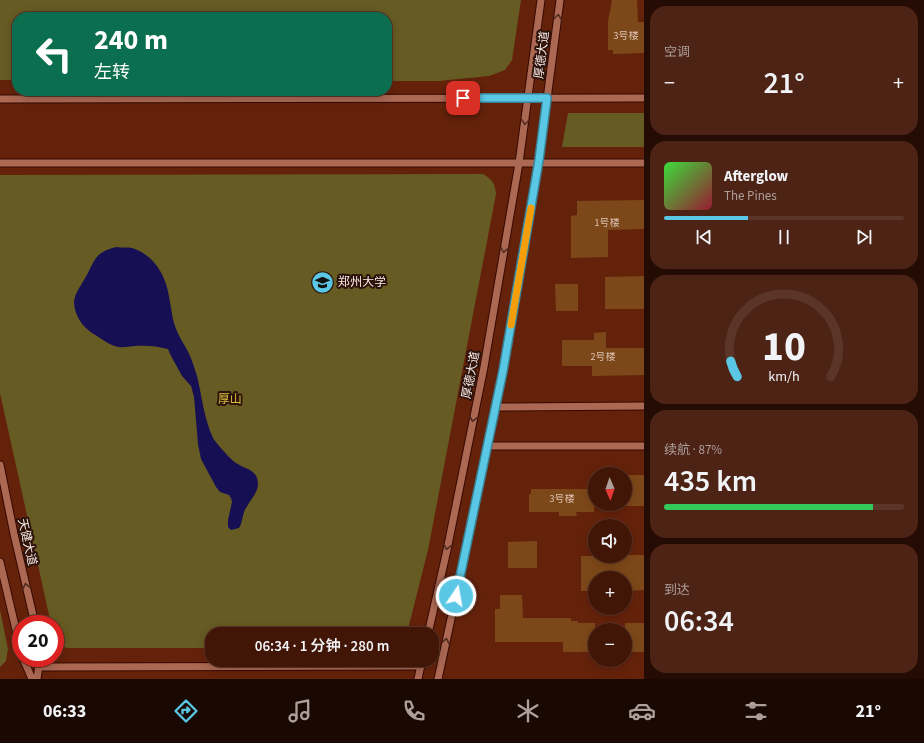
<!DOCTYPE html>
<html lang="zh">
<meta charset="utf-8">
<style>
body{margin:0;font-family:"Source Sans 3","Noto Sans SC",sans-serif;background:#4c2315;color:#f1f3f6;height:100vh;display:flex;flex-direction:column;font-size:15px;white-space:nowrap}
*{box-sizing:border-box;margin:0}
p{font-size:13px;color:#ae9f9b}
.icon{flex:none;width:22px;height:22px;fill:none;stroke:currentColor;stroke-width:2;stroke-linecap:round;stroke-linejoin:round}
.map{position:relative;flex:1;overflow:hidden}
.details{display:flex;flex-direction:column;gap:6px;padding:6px;background:#240c04;width:280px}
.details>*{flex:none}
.top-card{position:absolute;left:12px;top:12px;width:380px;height:84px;border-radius:16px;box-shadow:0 2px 10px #0003,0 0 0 1px #5a3528;background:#0b6e4f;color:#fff;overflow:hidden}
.needle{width:26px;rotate:178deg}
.buttons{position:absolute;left:588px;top:467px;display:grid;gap:8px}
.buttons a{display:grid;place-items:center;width:44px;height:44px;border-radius:50%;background:#421607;box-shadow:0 2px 10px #0003,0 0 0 1px #5a3528;font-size:20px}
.speed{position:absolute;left:12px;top:615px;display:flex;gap:8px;font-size:20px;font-weight:700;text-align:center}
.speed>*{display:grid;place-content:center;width:52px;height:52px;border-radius:50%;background:#421607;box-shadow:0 2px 10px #0003,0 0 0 1px #5a3528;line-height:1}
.speed .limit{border:6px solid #d22;background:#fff;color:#111}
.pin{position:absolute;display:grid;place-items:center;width:34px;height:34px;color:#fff;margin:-17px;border-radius:8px;box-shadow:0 2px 6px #0006}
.me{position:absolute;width:44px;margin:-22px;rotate:12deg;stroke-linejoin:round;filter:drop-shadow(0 0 3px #0008)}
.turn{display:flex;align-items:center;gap:14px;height:84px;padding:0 16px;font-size:18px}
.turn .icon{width:52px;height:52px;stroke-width:2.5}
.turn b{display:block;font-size:28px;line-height:34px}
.big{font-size:30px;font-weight:600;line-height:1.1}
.details .tile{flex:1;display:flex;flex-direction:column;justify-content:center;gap:6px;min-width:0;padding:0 14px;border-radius:16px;background:#4c2315}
.details .dial{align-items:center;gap:0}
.dial svg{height:104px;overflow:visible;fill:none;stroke:#5a3528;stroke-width:7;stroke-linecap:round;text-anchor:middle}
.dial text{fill:#f1f3f6;stroke:none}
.song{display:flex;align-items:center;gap:12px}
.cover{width:48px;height:48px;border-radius:6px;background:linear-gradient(135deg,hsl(120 70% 55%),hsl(350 70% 35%))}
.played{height:4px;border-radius:2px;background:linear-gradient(90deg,#5ac8e5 35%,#5a3528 35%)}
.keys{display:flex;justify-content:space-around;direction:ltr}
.heat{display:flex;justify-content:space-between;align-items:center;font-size:22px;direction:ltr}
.charge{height:6px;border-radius:3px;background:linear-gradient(90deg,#34c759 87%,#5a3528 0)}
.trip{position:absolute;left:205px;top:627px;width:234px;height:40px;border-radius:16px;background:#421607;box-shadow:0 2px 10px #0003,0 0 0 1px #5a3528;font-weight:600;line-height:40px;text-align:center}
.dock{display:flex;height:64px;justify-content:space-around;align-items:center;background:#1a0903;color:#ae9f9b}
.dock .icon{width:28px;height:28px}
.dock .on{color:#5ac8e5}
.dock b{font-size:18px;color:#f1f3f6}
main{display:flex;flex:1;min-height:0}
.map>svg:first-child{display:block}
.built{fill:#65220b;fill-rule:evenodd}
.green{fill:#665b22}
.water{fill:#170f53}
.building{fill:#7d4819}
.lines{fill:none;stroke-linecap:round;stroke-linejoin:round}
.lane-casing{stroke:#350900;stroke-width:9}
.lane{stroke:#ab6853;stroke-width:7}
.oneway{stroke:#522c20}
.route-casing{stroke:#3a8295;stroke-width:10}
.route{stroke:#5ac8e5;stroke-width:7}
.slow{stroke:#f59e0b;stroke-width:7}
.labels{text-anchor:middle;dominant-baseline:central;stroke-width:4;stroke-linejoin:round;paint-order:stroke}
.number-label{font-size:10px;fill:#dcc2b3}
.street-label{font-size:12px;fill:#fbebe6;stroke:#2c120a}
.poi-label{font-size:12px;fill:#fbebe6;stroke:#2c120a;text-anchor:start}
.park-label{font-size:12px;fill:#d9c03d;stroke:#2c120a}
</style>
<main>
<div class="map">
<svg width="644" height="679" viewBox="0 0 644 679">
<rect width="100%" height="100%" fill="#581d09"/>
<!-- built -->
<path class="built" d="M0,0H644V679H0ZM17,17H387V91H17ZM595,474H625V504H595ZM595,526H625V556H595ZM595,578H625V608H595ZM21,624H55V658H21ZM595,630H625V660H595ZM212,634H432V660H212Z"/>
<!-- green -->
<g class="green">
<path d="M0,0H521L512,60L505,70L489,76L439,81H387V17H17V80H0Z"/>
<path d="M568,113H644V147H562Z"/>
<path d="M483,174C493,180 495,184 496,194L428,550L408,629L404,634H212V648H67C52,644 55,637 55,624H51L0,393V175Z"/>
<path d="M0,610L8,649L6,661L0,667Z"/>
</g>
<!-- water -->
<path class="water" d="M117,247C122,248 128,247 132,248C149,253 161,268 166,284C170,297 171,311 174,323C177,333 181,339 186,348C191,356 194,367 197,376C202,397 204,418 213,438C217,444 230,459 236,463C243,468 254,469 257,478C261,491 251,498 246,508C242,514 243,522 239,528L231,530L228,527V520L232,502L231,498L229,495L220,492L216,487L201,459L198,444L194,397L191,386L182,376L170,354L168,349C157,346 146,345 135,346C130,346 124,348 119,347C112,346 106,342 100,338C96,335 91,333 87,329C80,323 74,312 74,302C75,293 80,287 84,280C95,262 93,252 117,247Z"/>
<!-- building -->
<g class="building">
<path d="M612,0H637L638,22H644V53L613,54V50H608V21Z"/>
<path d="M644,200V229L608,230V257L571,258V216L577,215V201Z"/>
<path d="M644,276V309H605V277Z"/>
<path d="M555,284H578V311H556Z"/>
<path d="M606,332V348H644V375L592,376V366H562V340H594V333Z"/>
<rect x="625" y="475" width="19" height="31"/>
<path d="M531,489H595V506H594V512H576L577,516H559V512H529V494H531Z"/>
<path d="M537,541V568H508V542Z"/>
<path d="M625,555H644V590L625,591V578H595V591H581V556H625Z"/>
<path d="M500,595H522L523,618H571V621H578V623H595V652H563V642H495V609H500Z"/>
<rect x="625" y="623" width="19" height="29"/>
</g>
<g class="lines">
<defs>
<g id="lane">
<path d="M0,99L644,98"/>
<path d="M0,163H644"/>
<path d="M496,407L644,406"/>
<path d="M488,446H644"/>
<path d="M0,465L14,534L35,624"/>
<path d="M0,562L21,651"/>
<path d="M428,634L447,550L484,367L519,163L541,0"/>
<path d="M23,658L32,679"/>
<path d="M39,667L421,666"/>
<path d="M37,679L40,658"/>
<path d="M418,679L422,660"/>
<path d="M438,679L465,554L503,371L539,160L560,0"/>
</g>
</defs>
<!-- lane casing -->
<use href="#lane" class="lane-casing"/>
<!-- lane -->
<use href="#lane" class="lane"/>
</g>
<!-- one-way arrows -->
<defs><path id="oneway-chevron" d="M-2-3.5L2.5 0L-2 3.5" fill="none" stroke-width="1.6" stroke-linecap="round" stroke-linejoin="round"/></defs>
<g class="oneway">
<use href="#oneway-chevron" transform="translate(558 17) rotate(-83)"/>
<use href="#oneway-chevron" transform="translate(525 122) rotate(98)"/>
<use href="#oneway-chevron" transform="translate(504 250) rotate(100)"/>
<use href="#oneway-chevron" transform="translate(473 419) rotate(102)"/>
<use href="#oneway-chevron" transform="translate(447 547) rotate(102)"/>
<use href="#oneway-chevron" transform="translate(26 586) rotate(-103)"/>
<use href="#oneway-chevron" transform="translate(446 641) rotate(-78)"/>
</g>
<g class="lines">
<defs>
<path id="route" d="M456,596L503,371L539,160L547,98H463"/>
</defs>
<!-- route casing -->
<use href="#route" class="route-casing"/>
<!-- route -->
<use href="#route" class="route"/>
<!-- slow -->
<path class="slow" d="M511,325L531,208"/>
</g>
<!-- icons -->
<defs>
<symbol id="university-disc" viewBox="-11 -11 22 22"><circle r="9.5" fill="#5ac8e5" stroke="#2c120a"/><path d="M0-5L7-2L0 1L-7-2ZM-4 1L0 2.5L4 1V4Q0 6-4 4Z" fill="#111"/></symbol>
</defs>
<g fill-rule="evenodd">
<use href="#university-disc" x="310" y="270" width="25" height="25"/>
</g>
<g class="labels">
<!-- number labels -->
<g class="number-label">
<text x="626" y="36">3号楼</text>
<text x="607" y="223">1号楼</text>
<text x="603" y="357">2号楼</text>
<text x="562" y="499">3号楼</text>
</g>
<!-- street labels -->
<g class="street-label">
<text transform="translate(542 55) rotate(-83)">厚德大道</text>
<text transform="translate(471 375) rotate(-79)">厚德大道</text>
<text transform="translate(27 542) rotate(77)">天健大道</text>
</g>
<!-- poi labels -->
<g class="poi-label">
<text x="338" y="282">郑州大学</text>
</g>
<!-- park labels -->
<g class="park-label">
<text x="230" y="399">厚山</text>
</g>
</g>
</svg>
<div class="buttons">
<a><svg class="needle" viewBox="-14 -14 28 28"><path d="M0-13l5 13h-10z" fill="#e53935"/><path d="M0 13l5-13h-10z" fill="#ae9f9b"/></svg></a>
<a><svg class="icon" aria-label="sound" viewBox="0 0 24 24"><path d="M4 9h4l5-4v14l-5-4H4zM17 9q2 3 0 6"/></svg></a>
<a>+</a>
<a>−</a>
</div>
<div class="speed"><div class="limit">20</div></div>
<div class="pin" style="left:463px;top:98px;background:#d93025"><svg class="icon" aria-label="arrive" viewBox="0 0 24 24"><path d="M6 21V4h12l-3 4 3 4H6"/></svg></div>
<svg class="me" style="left:456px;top:596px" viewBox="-20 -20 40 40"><circle r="17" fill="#5ac8e5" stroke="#fff" stroke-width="3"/><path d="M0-11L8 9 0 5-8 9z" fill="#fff"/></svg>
<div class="trip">06:34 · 1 分钟 · 280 m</div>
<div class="top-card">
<div class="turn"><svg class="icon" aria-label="left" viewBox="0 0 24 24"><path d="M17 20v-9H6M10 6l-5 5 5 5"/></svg><div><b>240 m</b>左转</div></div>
</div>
</div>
<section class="details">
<div class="tile"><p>空调</p>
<div class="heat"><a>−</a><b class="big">21°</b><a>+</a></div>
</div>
<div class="tile">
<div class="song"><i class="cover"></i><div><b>Afterglow</b><p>The Pines</p></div></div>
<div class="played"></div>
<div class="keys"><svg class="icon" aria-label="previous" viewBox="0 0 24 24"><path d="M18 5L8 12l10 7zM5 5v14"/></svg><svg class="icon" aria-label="pause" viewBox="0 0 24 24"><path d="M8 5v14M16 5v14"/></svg><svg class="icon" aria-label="next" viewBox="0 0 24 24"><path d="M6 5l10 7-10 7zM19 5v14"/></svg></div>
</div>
<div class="tile dial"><svg viewBox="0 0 100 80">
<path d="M14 69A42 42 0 1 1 86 69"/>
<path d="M14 69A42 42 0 0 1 9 57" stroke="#5ac8e5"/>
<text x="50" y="56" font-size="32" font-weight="700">10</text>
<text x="50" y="72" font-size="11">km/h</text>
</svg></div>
<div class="tile"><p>续航 · 87%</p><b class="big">435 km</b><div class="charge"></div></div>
<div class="tile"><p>到达</p><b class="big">06:34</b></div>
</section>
</main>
<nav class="dock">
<b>06:33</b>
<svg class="icon on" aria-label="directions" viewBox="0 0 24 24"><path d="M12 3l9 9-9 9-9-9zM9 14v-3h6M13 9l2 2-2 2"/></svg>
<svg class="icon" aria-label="music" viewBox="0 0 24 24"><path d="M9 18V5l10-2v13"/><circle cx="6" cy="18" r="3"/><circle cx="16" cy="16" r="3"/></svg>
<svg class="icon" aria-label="phone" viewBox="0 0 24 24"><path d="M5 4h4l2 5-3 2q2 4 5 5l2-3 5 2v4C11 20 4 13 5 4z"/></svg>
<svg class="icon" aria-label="climate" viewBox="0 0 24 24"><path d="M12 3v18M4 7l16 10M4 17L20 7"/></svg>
<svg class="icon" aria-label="car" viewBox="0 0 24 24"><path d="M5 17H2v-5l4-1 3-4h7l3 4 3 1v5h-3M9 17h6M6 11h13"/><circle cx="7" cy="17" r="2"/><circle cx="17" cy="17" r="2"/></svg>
<svg class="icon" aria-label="filters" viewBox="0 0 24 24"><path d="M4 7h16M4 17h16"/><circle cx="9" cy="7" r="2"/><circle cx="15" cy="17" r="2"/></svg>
<b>21°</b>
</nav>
